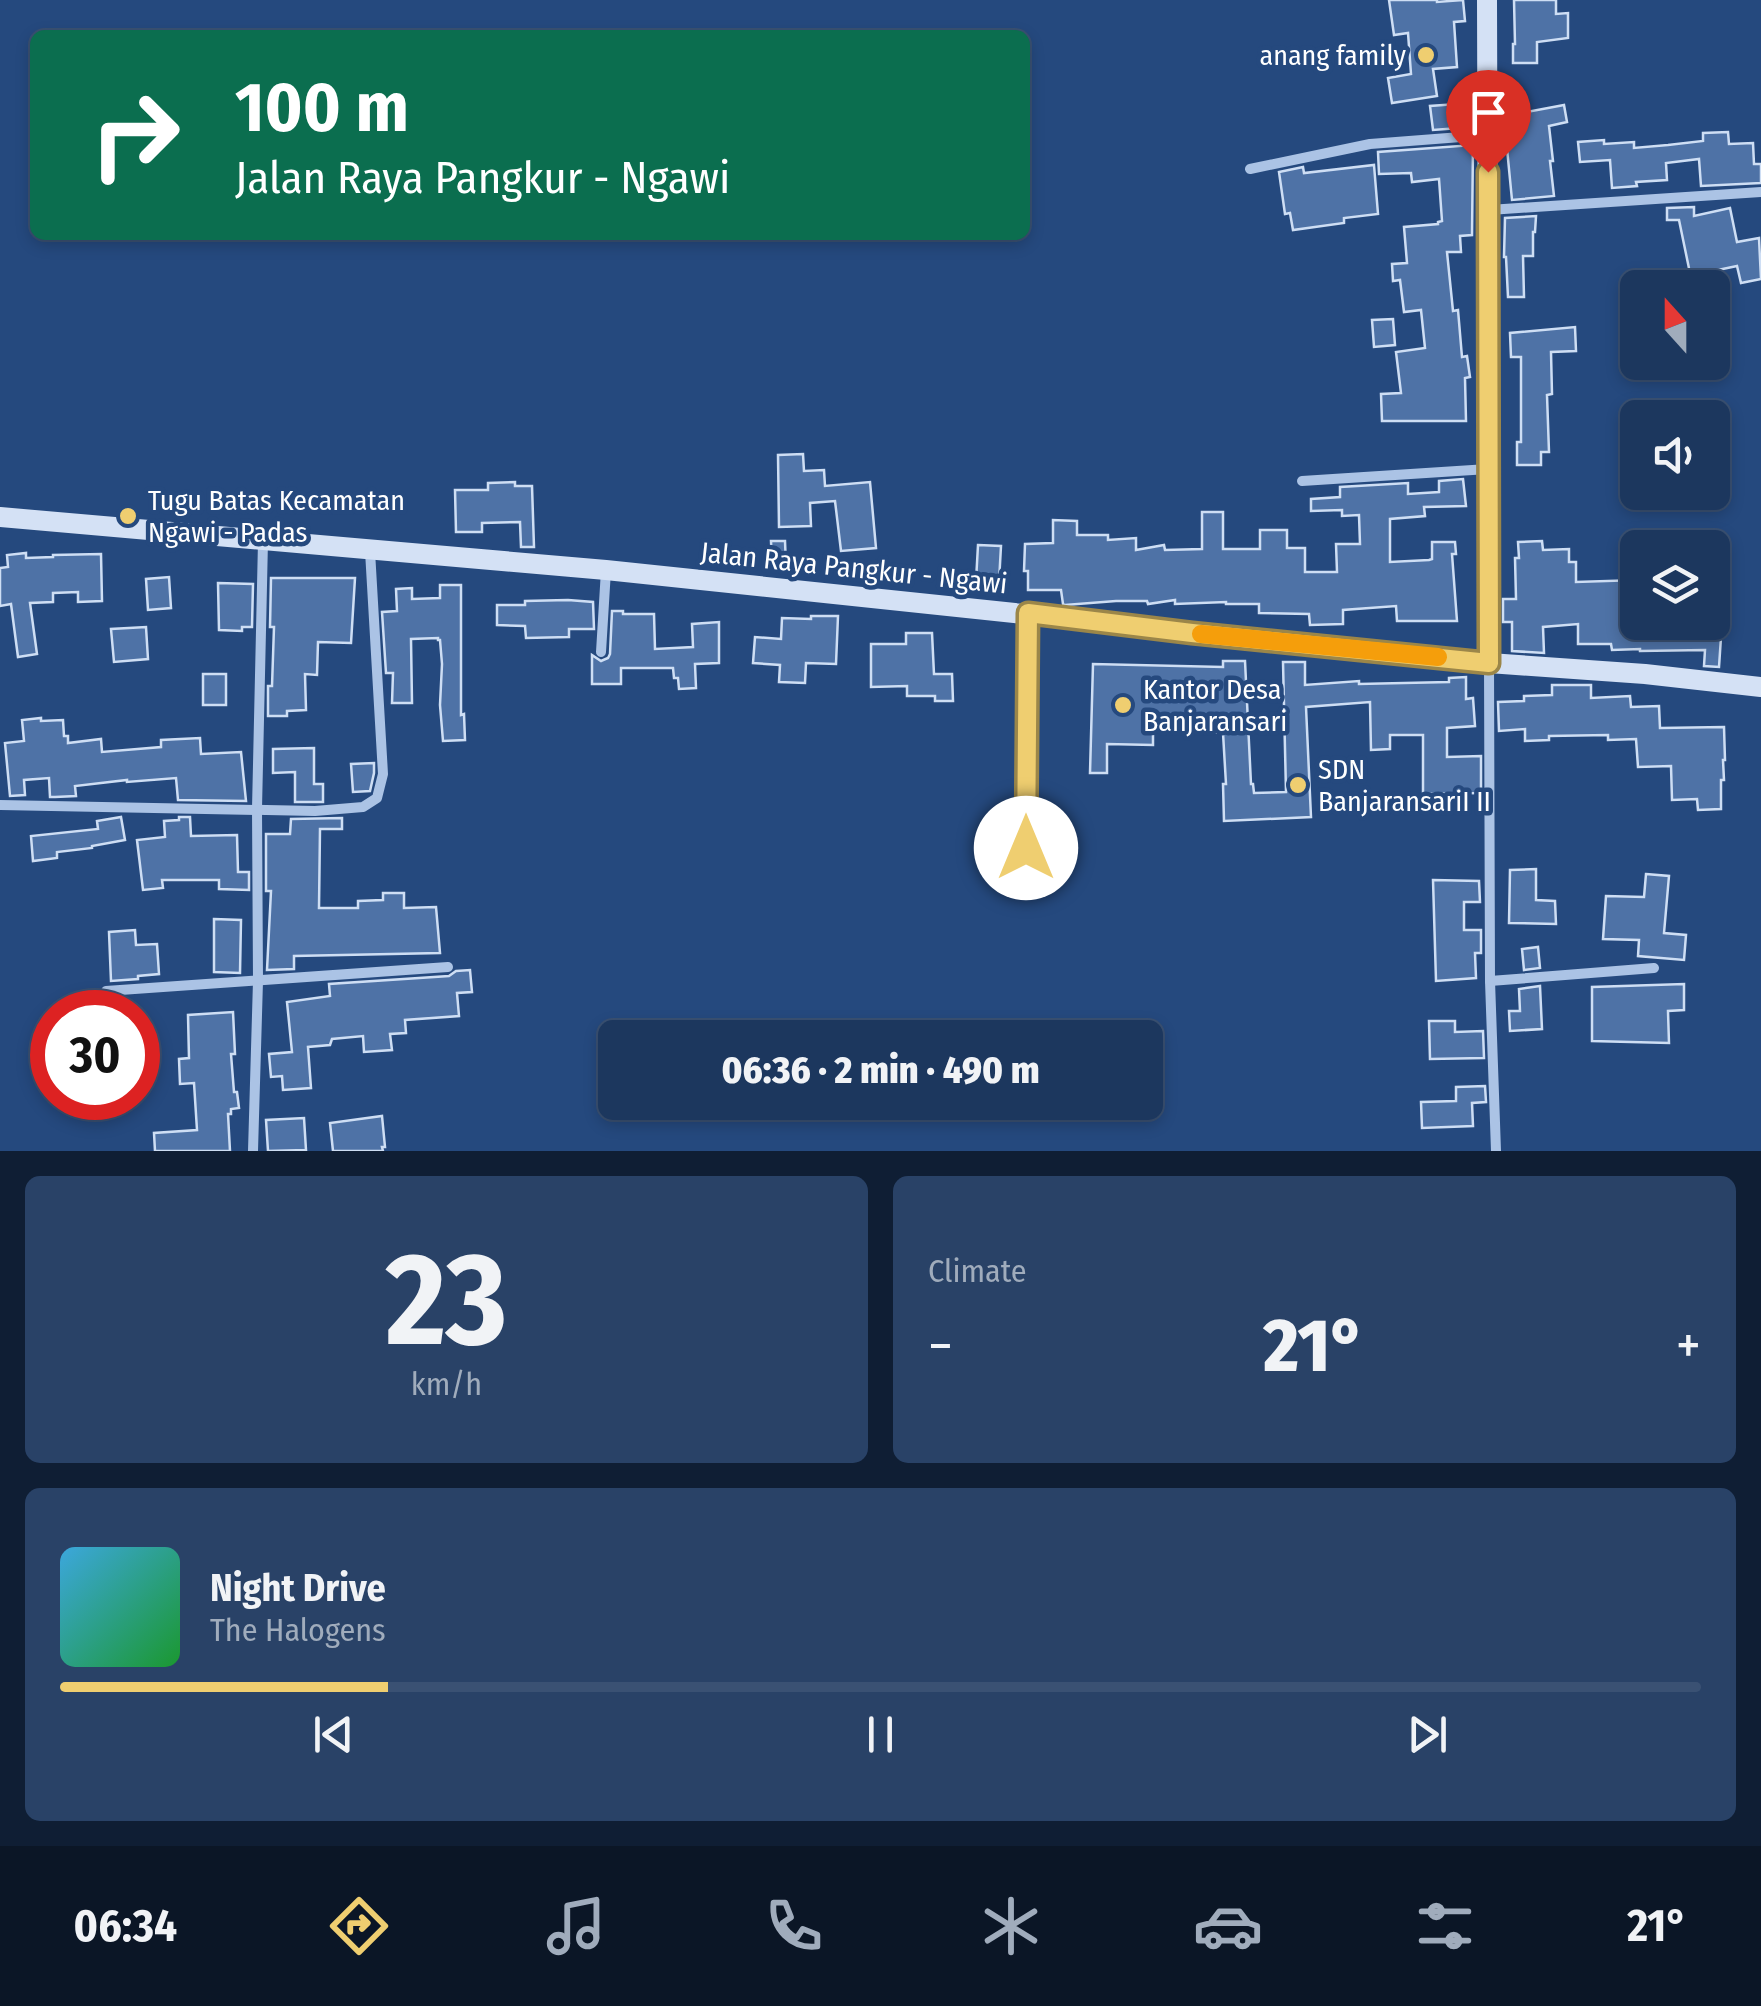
<!DOCTYPE html>
<meta charset="utf-8">
<style>
body{margin:0;font-family:"Fira Sans Condensed",sans-serif;background:#294267;color:#f1f3f6;height:100vh;display:flex;flex-direction:column;font-size:38px;white-space:nowrap}
*{box-sizing:border-box;margin:0}
p{font-size:32px;color:#a0acbc}
.icon{flex:none;width:55px;height:55px;fill:none;stroke:currentColor;stroke-width:2;stroke-linecap:round;stroke-linejoin:round}
.map{position:relative;height:1151px;overflow:hidden}
.panel{display:flex;flex-direction:column;gap:25px;padding:25px;background:#0f1e34;flex:1}
.panel>*{flex:none}
.banner{position:absolute;left:30px;top:30px;width:1000px;height:210px;border-radius:15px;box-shadow:0 5px 15px #0003,0 0 0 2px #3a5173;background:#0b6e4f;color:#fff;overflow:hidden}
.needle{width:65px;rotate:339deg}
.fabs{position:absolute;left:1620px;top:270px;display:grid;gap:20px}
.fabs a{display:grid;place-items:center;width:110px;height:110px;border-radius:15px;background:#1c375e;box-shadow:0 5px 15px #0003,0 0 0 2px #3a5173;font-size:50px}
.speed{position:absolute;left:30px;top:990px;display:flex;gap:20px;font-size:50px;font-weight:700;text-align:center}
.speed>*{display:grid;place-content:center;width:130px;height:130px;border-radius:50%;background:#1c375e;box-shadow:0 5px 15px #0003,0 0 0 2px #3a5173;line-height:1}
.speed .limit{border:15px solid #d22;background:#fff;color:#111}
.pin{position:absolute;display:grid;place-items:center;width:85px;height:85px;color:#fff;margin:-102px -42px;border-radius:50% 50% 50% 0;rotate:-45deg;box-shadow:0 0 10px #0007}
.pin .icon{rotate:45deg}
.me{position:absolute;width:110px;margin:-55px;rotate:0deg;stroke-linejoin:round;filter:drop-shadow(0 0 8px #0008)}
.turn{display:flex;align-items:center;gap:35px;height:210px;padding:0 40px;font-size:45px}
.turn .icon{width:130px;height:130px;stroke-width:2.5}
.turn b{display:block;font-size:70px;line-height:85px}
.big{font-size:75px;font-weight:800;line-height:1.1}
.panel .tile{flex:1;display:flex;flex-direction:column;justify-content:center;gap:15px;min-width:0;padding:0 35px;border-radius:15px;background:#294267}
.panel .dial{align-items:center;gap:0}
.dial b{font-size:130px;line-height:1}
.song{display:flex;align-items:center;gap:30px}
.cover{width:120px;height:120px;border-radius:15px;background:linear-gradient(135deg,hsl(200 70% 55%),hsl(130 70% 35%))}
.played{height:10px;border-radius:5px;background:linear-gradient(90deg,#efce70 20%,#3a5173 20%)}
.keys{display:flex;justify-content:space-around;direction:ltr}
.heat{display:flex;justify-content:space-between;align-items:center;font-size:55px;direction:ltr}
.panel .tiles{flex:1;display:grid;gap:25px;grid-template-columns:1fr 1fr}
.tile:last-child{grid-column:span 2}
.trip{position:absolute;left:598px;top:1020px;width:565px;height:100px;border-radius:15px;background:#1c375e;box-shadow:0 5px 15px #0003,0 0 0 2px #3a5173;font-weight:800;line-height:100px;text-align:center}
.dock{display:flex;height:160px;justify-content:space-around;align-items:center;background:#0b1626;color:#a0acbc}
.dock .icon{width:70px;height:70px}
.dock .selected{color:#efce70}
.dock b{font-size:45px;color:#f1f3f6}
.map>svg:first-child{display:block}
.building{fill:#4e72a6;stroke:#cedef4;stroke-width:2.5}
.lines{fill:none;stroke-linecap:round;stroke-linejoin:round}
.street{stroke:#abc3e5;stroke-width:10}
.secondary{stroke:#d4e1f5;stroke-width:20}
.route-casing{stroke:#9b8649;stroke-width:25}
.route{stroke:#efce70;stroke-width:18}
.slow{stroke:#f59e0b;stroke-width:18}
.poi-dot{fill:#efce70;stroke:#25497e;stroke-width:4}
.labels{text-anchor:middle;dominant-baseline:central;stroke-width:9;stroke-linejoin:round;paint-order:stroke}
.poi-label{font-size:28px;fill:#fff;stroke:#25497e;text-anchor:start}
.street-label{font-size:28px;fill:#fff;stroke:#25497e}
</style>
<div class="map">
<svg width="1761" height="1151" viewBox="0 0 1761 1151">
<rect width="100%" height="100%" fill="#25497e"/>
<!-- building -->
<g class="building">
<path d="M1389,0H1437V2L1463,0L1465,21L1454,22L1457,67L1433,69L1437,96L1392,103L1388,78L1411,74L1408,33L1394,35Z"/>
<path d="M1514,0H1556V14L1568,13V38L1537,42V63H1513V44H1515Z"/>
<path d="M1457,104L1459,128L1433,130L1430,106Z"/>
<path d="M1564,105L1567,122L1549,126L1553,161H1550L1554,196L1512,200L1506,138L1514,137L1510,115Z"/>
<path d="M1728,132L1729,144L1753,143L1754,164H1761V183L1701,186L1699,159L1666,163L1667,180L1636,182L1637,186L1612,188L1610,160L1580,162L1578,142L1604,140V144L1634,142V148L1668,145L1703,141V133Z"/>
<path d="M1473,145L1472,235L1460,236L1461,252H1447L1453,311L1458,310L1462,357L1467,356L1470,377L1465,378L1466,421H1382L1381,394L1401,393L1396,352L1425,348L1421,310L1404,312L1400,280L1393,281L1392,264L1407,263L1404,227L1438,224V222L1442,221L1439,179L1412,182L1411,173L1379,174L1378,152Z"/>
<path d="M1374,165L1378,214L1344,218V223L1293,230L1290,213L1285,214L1279,172L1303,167L1304,173Z"/>
<path d="M1694,207V216L1730,208L1737,242L1759,238L1761,279L1741,283L1737,266L1713,271L1714,288H1699L1698,277L1691,278L1679,220H1667V208Z"/>
<path d="M1536,216L1535,232H1533V256H1523L1524,297H1508L1506,257H1504L1505,218Z"/>
<path d="M1393,319L1395,345L1374,347L1372,320Z"/>
<path d="M1575,327L1576,351L1551,352L1552,394L1547,395L1549,452H1541V465H1517V442H1521V357H1511L1510,333Z"/>
<path d="M803,454L804,471L824,470L825,486L870,482L876,548L841,551L835,501L810,503L811,526L779,527L778,455Z"/>
<path d="M1463,479L1466,506L1424,507L1425,516L1390,519V562L1429,560L1432,559V542H1455L1456,554H1452L1457,621H1397L1396,606L1343,610V624L1310,625L1309,614L1259,613V604H1226V602L1175,604V600L1148,604L1147,601H1116L1065,605L1063,604L1061,590H1028V571H1024L1025,544L1053,543V520L1077,521V535H1108V540L1136,538V550L1164,545L1165,550L1202,549V512H1223V549H1260V530H1287V548H1305V572H1337L1336,544H1360L1359,515L1342,516V510L1311,511V499L1340,497V487L1408,483V494L1439,492V481Z"/>
<path d="M515,482V486H532L534,547H521L520,522L482,523V532H456L455,490H488V483Z"/>
<path d="M771,541H785L786,567H772Z"/>
<path d="M1542,541L1543,550L1569,549V562H1576V582L1638,580V622H1722L1719,667L1704,666L1705,650L1640,651V649L1612,650L1611,644H1578V624L1543,627L1544,653L1512,651V622H1503V599H1516L1515,558H1519L1518,542Z"/>
<path d="M978,545L1001,546L999,582L976,581Z"/>
<path d="M26,553V558L53,557V555L101,554L102,601L78,602V592L53,593V602L30,603L37,654L18,657L11,604L0,606V568L8,567L7,555Z"/>
<path d="M169,577L171,608L148,610L146,579Z"/>
<path d="M271,578H355L351,643L318,642L317,675L305,674L306,710L287,711V716H268V686H272L274,627H270Z"/>
<path d="M218,583L253,584L252,627H242V631L219,630Z"/>
<path d="M440,585H461V715L464,714L465,740L443,741L440,705L442,664L440,640H438V638L411,639L412,703H392L393,673H386L382,612L397,611L396,589L412,588V599L440,598Z"/>
<path d="M568,600L593,602L594,629H569V637L526,638L525,626L497,625V605H525V601Z"/>
<path d="M612,611H623V614H654L655,649L693,647L692,624L719,622V663L695,664L696,688L679,689L678,678H674L673,668H621V684H592V655L601,661L608,658L610,654Z"/>
<path d="M811,616H838L836,664L806,663L805,683L779,682L780,665L753,663L755,637L781,639L782,618L811,619Z"/>
<path d="M146,627L148,659L114,662L111,629Z"/>
<path d="M906,633H932L934,674H952L953,701H935V696H907V686L871,687V644H906Z"/>
<path d="M1223,661H1245L1251,784H1253L1254,793L1286,792L1283,662H1305V685L1359,681V684L1449,682V678L1466,677V699L1473,698L1475,726L1447,728V757L1481,756V793L1423,794V735H1390V749L1371,750L1370,702L1306,707L1311,817L1224,821L1223,784H1226L1223,733L1153,730V745L1107,744V773H1090L1093,664L1223,667Z"/>
<rect x="203" y="674" width="23" height="31"/>
<path d="M1552,685H1591V698L1630,696L1631,707L1659,706L1660,728L1724,727L1725,760H1723L1724,780H1721V809L1698,810L1697,799L1672,800L1671,766L1638,767L1636,739L1608,740V735L1549,736V740L1525,741V729L1499,731L1498,702L1524,701V696L1552,695Z"/>
<path d="M41,718V721L63,720L64,736H68V743L101,739L102,752L161,747V740L200,738L201,754L241,752L246,801L178,800L176,778L127,782V780L75,786L76,796L55,797H50L49,778L24,780L25,795L10,796L5,743L24,741L22,720Z"/>
<path d="M314,748V784H323V802H295V772L273,773V749Z"/>
<path d="M374,763V773L370,791L353,792L351,764Z"/>
<path d="M121,817L125,840L92,846V848L57,852V858L33,861L31,836L98,829L97,821Z"/>
<path d="M179,817H190L191,836L237,835L238,872H249V890L219,889V880H162L163,888L143,890L137,840L165,837L164,821L179,820Z"/>
<path d="M342,818V829H320L319,908H358V901L383,900V893H404V908L436,907L440,953L294,956V969L267,970L271,891H266V834H290L291,819Z"/>
<path d="M1536,869V900L1555,901L1556,924L1509,923L1510,870Z"/>
<path d="M1646,874L1669,876L1664,933L1686,935L1684,960L1638,956L1639,940L1603,939L1606,896L1644,897Z"/>
<path d="M1433,880L1479,881L1480,902H1464V930H1481V953H1475L1476,978L1436,981Z"/>
<path d="M214,919L241,920L240,973L214,972Z"/>
<path d="M135,930L136,945L157,944L159,974L138,976V979L111,981L109,932Z"/>
<path d="M1538,947L1540,968L1524,970L1522,949Z"/>
<path d="M470,970L472,992L457,993L459,1016L405,1020L406,1033L390,1034L392,1050L364,1052L363,1036L332,1039L330,1045L308,1047L311,1088L283,1090L282,1076L271,1077L269,1054L292,1052L287,1002L330,996L329,984L449,976L456,971Z"/>
<path d="M1684,984V1010L1668,1011L1669,1043L1592,1041V987Z"/>
<path d="M1540,986L1542,1029L1510,1031L1509,1011H1520L1519,989Z"/>
<path d="M233,1012L235,1054H231L234,1092H237L239,1108L231,1109V1114H228L230,1151H155L154,1133L197,1130L194,1083L180,1084L179,1059L189,1058L188,1015Z"/>
<path d="M1429,1021H1455V1032L1483,1031L1484,1058L1430,1059Z"/>
<path d="M1485,1086L1486,1102L1472,1103L1473,1126L1422,1128L1421,1102L1456,1101V1087Z"/>
<path d="M382,1116L385,1147H382L383,1151H333L330,1123Z"/>
<path d="M304,1118L306,1150L268,1151L266,1120Z"/>
</g>
<g class="lines">
<!-- street -->
<g class="street">
<path d="M1250,169L1370,144L1487,135"/>
<path d="M1489,210L1761,192"/>
<path d="M1302,481L1488,469"/>
<path d="M601,652L606,570"/>
<path d="M1489,663L1490,981L1496,1151"/>
<path d="M0,805L315,811L363,807L377,798L383,774L370,551"/>
<path d="M1026,848L1028,614"/>
<path d="M1490,981L1654,968"/>
<path d="M106,991L448,967"/>
<path d="M253,1151L258,981L257,809L263,541"/>
</g>
<!-- secondary -->
<g class="secondary">
<path d="M1487,0L1489,663"/>
<path d="M0,517L606,570L1489,663L1645,674L1761,687"/>
</g>
</g>
<g class="lines">
<defs>
<path id="route" d="M1026,848L1028,613L1192,633L1489,663L1488,172"/>
</defs>
<!-- route casing -->
<use href="#route" class="route-casing"/>
<!-- route -->
<use href="#route" class="route"/>
<!-- slow -->
<path class="slow" d="M1201,634L1438,657"/>
</g>
<!-- markers -->
<g class="poi-dot">
<circle cx="1426" cy="55" r="10"/>
<circle cx="128" cy="516" r="10"/>
<circle cx="1123" cy="705" r="10"/>
<circle cx="1298" cy="785" r="10"/>
</g>
<g class="labels">
<!-- poi labels -->
<g class="poi-label">
<text x="1406" y="55" text-anchor="end">anang family</text>
<text x="148" y="500">Tugu Batas Kecamatan<tspan x="148" dy="32">Ngawi - Padas</tspan></text>
<text x="1143" y="689">Kantor Desa<tspan x="1143" dy="32">Banjaransari</tspan></text>
<text x="1318" y="769">SDN<tspan x="1318" dy="32">BanjaransariI II</tspan></text>
</g>
<!-- street labels -->
<g class="street-label">
<text transform="translate(854 568) rotate(6)">Jalan Raya Pangkur - Ngawi</text>
</g>
</g>
</svg>
<div class="fabs">
<a><svg class="needle" viewBox="-14 -14 28 28"><path d="M0-13l5 13h-10z" fill="#e53935"/><path d="M0 13l5-13h-10z" fill="#a0acbc"/></svg></a>
<a><svg class="icon" aria-label="sound" viewBox="0 0 24 24"><path d="M4 9h4l5-4v14l-5-4H4zM17 9q2 3 0 6"/></svg></a>
<a><svg class="icon" aria-label="layers" viewBox="0 0 24 24"><path d="M12 4l9 5-9 5-9-5zM3 14l9 5 9-5"/></svg></a>
</div>
<div class="speed"><div class="limit">30</div></div>
<div class="pin" style="left:1488px;top:172px;background:#d93025"><svg class="icon" aria-label="arrive" viewBox="0 0 24 24"><path d="M6 21V4h12l-3 4 3 4H6"/></svg></div>
<svg class="me" style="left:1026px;top:848px" viewBox="-20 -20 40 40"><circle r="19" fill="#fff"/><path d="M0-13L10 11 0 6-10 11z" fill="#efce70"/></svg>
<div class="trip">06:36 · 2 min · 490 m</div>
<div class="banner">
<div class="turn"><svg class="icon" aria-label="right" viewBox="0 0 24 24"><path d="M7 20v-9h11M14 6l5 5-5 5"/></svg><div><b>100 m</b>Jalan Raya Pangkur - Ngawi</div></div>
</div>
</div>
<section class="panel">
<div class="tiles">
<div class="tile dial"><b>23</b><p>km/h</p></div>
<div class="tile"><p>Climate</p>
<div class="heat"><a>−</a><b class="big">21°</b><a>+</a></div>
</div>
<div class="tile">
<div class="song"><i class="cover"></i><div><b>Night Drive</b><p>The Halogens</p></div></div>
<div class="played"></div>
<div class="keys"><svg class="icon" aria-label="previous" viewBox="0 0 24 24"><path d="M18 5L8 12l10 7zM5 5v14"/></svg><svg class="icon" aria-label="pause" viewBox="0 0 24 24"><path d="M8 5v14M16 5v14"/></svg><svg class="icon" aria-label="next" viewBox="0 0 24 24"><path d="M6 5l10 7-10 7zM19 5v14"/></svg></div>
</div>
</div>
</section>
<nav class="dock">
<b>06:34</b>
<svg class="icon selected" aria-label="directions" viewBox="0 0 24 24"><path d="M12 3l9 9-9 9-9-9zM9 14v-3h6M13 9l2 2-2 2"/></svg>
<svg class="icon" aria-label="music" viewBox="0 0 24 24"><path d="M9 18V5l10-2v13"/><circle cx="6" cy="18" r="3"/><circle cx="16" cy="16" r="3"/></svg>
<svg class="icon" aria-label="phone" viewBox="0 0 24 24"><path d="M5 4h4l2 5-3 2q2 4 5 5l2-3 5 2v4C11 20 4 13 5 4z"/></svg>
<svg class="icon" aria-label="climate" viewBox="0 0 24 24"><path d="M12 3v18M4 7l16 10M4 17L20 7"/></svg>
<svg class="icon" aria-label="car" viewBox="0 0 24 24"><path d="M5 17H2v-5l4-1 3-4h7l3 4 3 1v5h-3M9 17h6M6 11h13"/><circle cx="7" cy="17" r="2"/><circle cx="17" cy="17" r="2"/></svg>
<svg class="icon" aria-label="filters" viewBox="0 0 24 24"><path d="M4 7h16M4 17h16"/><circle cx="9" cy="7" r="2"/><circle cx="15" cy="17" r="2"/></svg>
<b>21°</b>
</nav>
